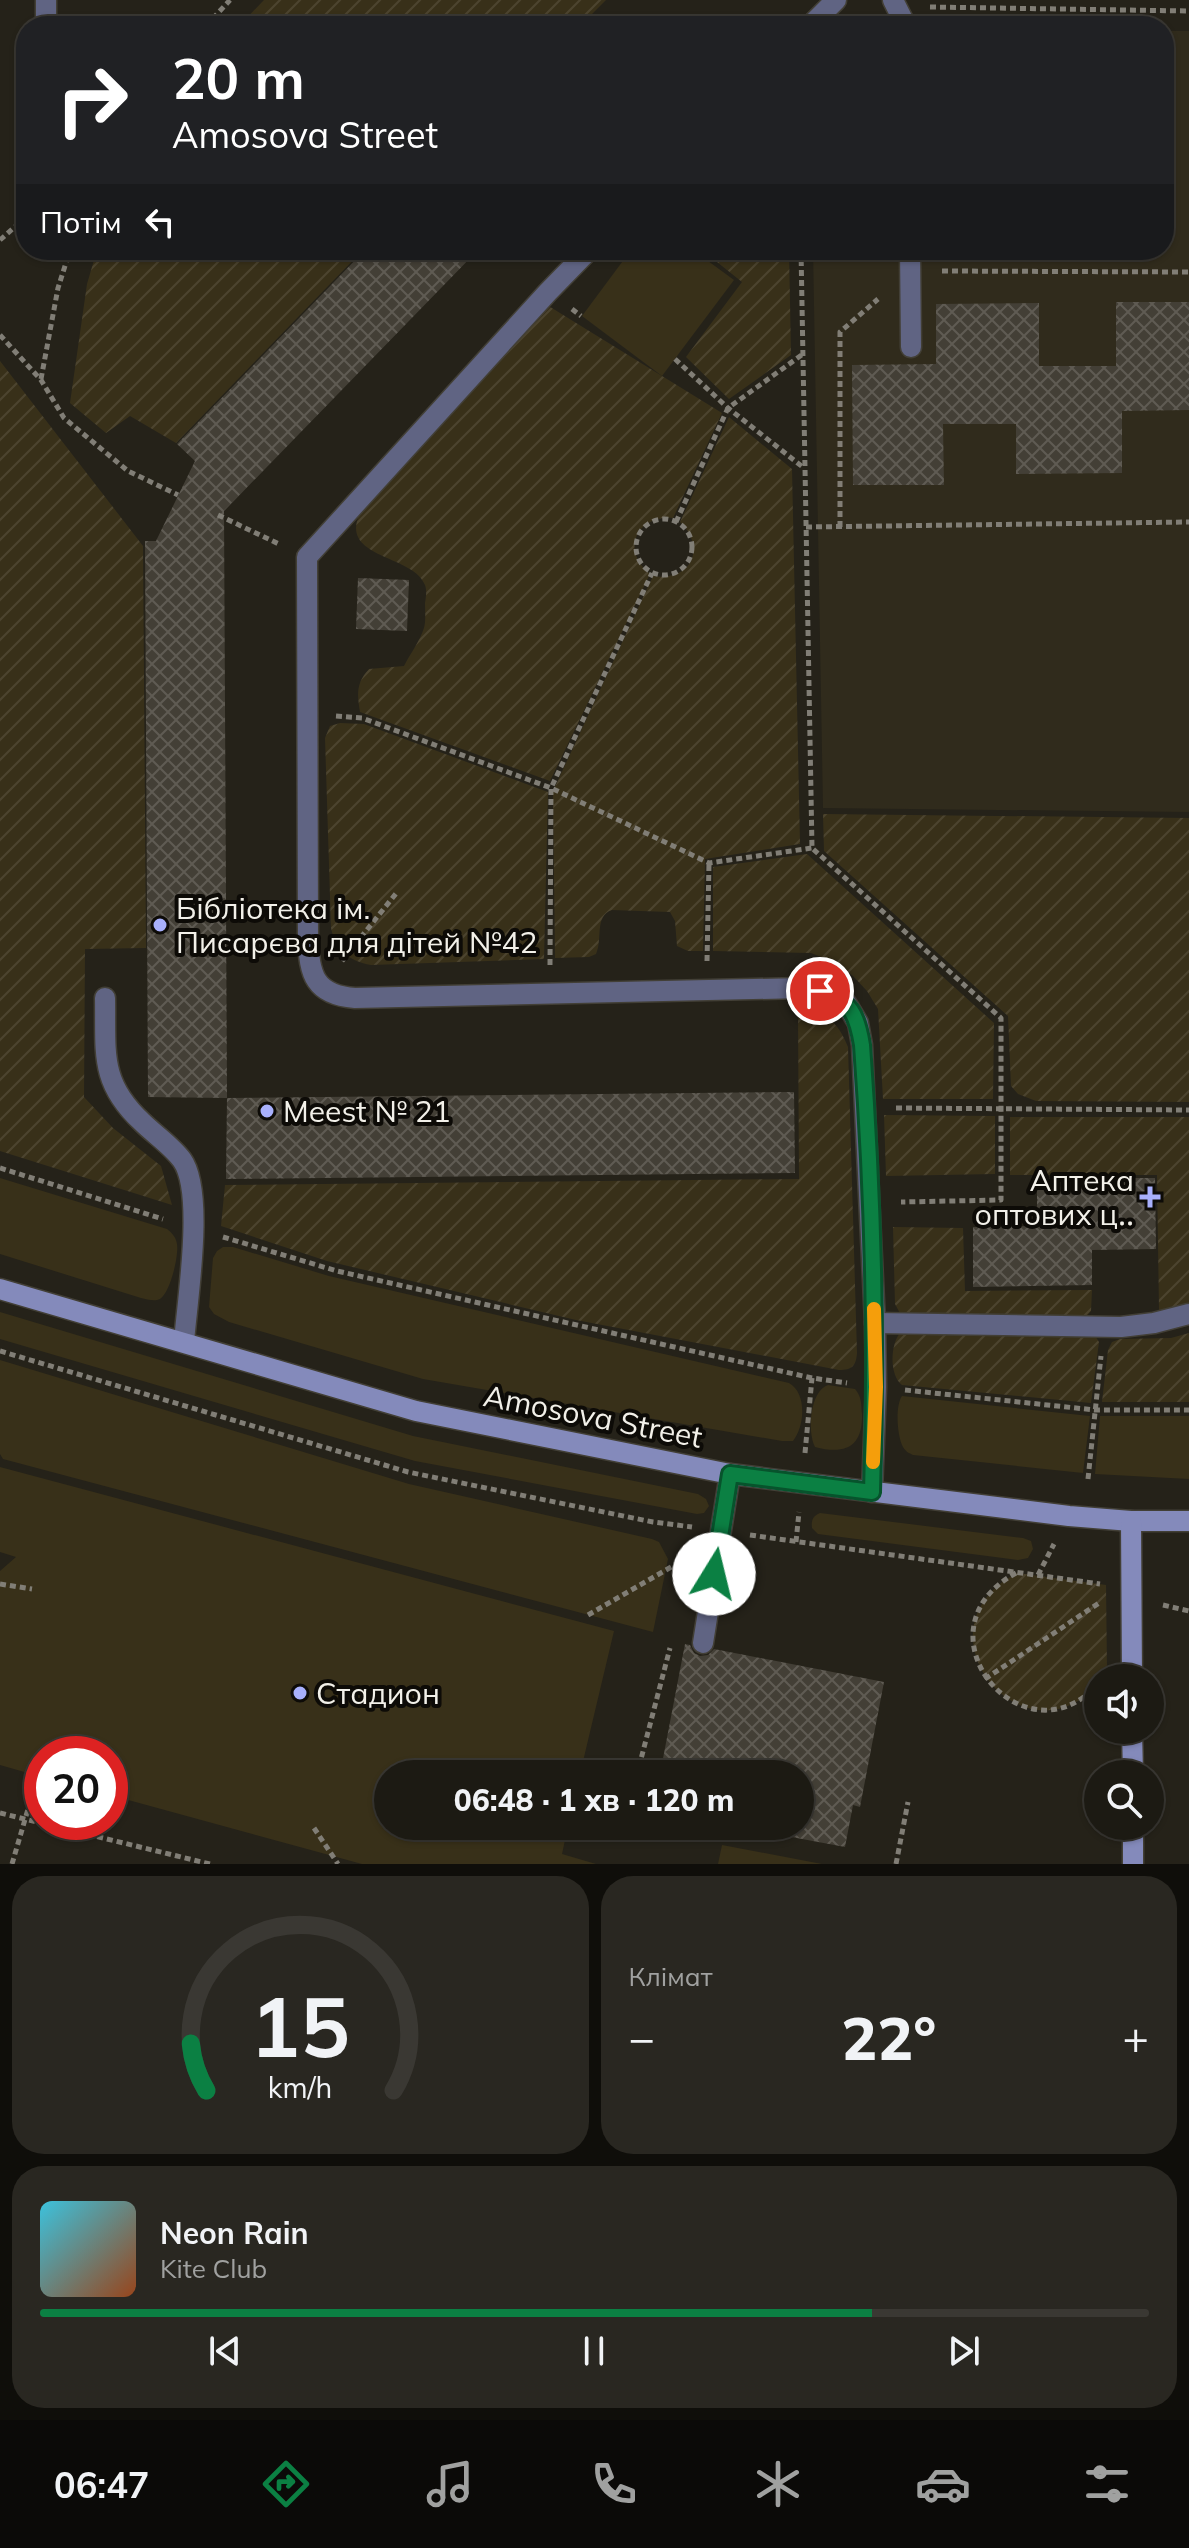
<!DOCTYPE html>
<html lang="uk">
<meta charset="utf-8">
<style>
body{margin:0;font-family:Mulish,sans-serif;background:#292721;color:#f1f3f6;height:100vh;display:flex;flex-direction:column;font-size:30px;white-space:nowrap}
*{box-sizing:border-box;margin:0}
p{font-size:26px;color:#a0a1a0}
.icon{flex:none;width:44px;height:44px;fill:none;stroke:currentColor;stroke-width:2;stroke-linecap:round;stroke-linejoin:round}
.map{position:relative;height:1864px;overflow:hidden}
.sheet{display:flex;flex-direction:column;gap:12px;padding:12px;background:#0f0e0a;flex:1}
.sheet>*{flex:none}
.hud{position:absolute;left:16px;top:16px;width:1158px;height:244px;border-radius:32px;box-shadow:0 2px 6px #0004,0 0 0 2px #3a3833;background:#202124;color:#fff;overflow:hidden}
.fabs{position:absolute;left:1084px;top:1664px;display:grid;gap:16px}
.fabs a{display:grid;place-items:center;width:80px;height:80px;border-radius:50%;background:#1c1a13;box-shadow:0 2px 6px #0004,0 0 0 2px #3a3833;font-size:40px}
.speed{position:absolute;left:24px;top:1736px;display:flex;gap:16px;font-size:40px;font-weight:700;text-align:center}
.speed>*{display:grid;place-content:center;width:104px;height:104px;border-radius:50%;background:#1c1a13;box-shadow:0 2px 6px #0004,0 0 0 2px #3a3833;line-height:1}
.speed .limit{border:12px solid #d22;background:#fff;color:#111}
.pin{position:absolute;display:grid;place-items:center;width:68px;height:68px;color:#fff;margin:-34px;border:4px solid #fff;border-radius:50%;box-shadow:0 2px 8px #0007}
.me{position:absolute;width:88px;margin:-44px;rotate:9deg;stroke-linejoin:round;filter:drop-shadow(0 0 6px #0008)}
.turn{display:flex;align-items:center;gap:28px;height:168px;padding:0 24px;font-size:36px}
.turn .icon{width:104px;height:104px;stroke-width:2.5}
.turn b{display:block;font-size:56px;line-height:68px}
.then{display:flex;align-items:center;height:76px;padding:0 24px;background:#0003;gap:16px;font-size:30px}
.big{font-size:60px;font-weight:800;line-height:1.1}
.sheet .card{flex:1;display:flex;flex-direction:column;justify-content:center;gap:12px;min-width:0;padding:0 28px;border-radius:32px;background:#292721}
.sheet .dial{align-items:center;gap:0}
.dial svg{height:208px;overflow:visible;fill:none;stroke:#3a3833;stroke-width:7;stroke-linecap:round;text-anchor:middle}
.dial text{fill:#f1f3f6;stroke:none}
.song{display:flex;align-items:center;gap:24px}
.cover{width:96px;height:96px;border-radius:12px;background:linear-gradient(135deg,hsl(190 70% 55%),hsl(20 70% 35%))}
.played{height:8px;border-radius:4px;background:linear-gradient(90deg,#0b8043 75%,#3a3833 75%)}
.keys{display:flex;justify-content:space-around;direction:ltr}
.heat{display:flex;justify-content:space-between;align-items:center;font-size:44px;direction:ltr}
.sheet .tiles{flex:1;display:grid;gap:12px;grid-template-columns:1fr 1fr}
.card:last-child{grid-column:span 2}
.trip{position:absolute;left:374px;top:1760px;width:440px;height:80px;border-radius:40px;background:#1c1a13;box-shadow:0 2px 6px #0004,0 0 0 2px #3a3833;font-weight:800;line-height:80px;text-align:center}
.menu{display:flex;height:128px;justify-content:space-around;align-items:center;background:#0b0a08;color:#a0a1a0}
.menu .icon{width:56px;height:56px}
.menu .selected{color:#0b8043}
.menu b{font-size:36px;color:#f1f3f6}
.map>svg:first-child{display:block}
.built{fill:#302b1c}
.green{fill:#383019}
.garden{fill:url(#garden-furrows)}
.building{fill:url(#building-cross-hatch)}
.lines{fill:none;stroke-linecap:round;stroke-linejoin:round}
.lane-casing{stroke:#423f36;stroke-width:23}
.secondary-casing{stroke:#423f36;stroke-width:23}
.path{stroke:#817e76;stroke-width:5;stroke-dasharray:6 4;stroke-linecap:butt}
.lane{stroke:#606483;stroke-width:20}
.secondary{stroke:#848abb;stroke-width:20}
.route-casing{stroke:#07532c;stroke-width:20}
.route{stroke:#0b8043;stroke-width:14}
.slow{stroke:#f59e0b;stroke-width:14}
.poi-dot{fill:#a8b0fc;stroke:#0d0b07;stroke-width:3}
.labels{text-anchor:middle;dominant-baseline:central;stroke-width:8;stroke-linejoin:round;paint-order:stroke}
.poi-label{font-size:30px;fill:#f2f0e9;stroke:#0d0b07;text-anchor:start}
.street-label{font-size:30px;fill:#f2f0e9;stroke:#0d0b07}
</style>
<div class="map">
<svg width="1189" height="1864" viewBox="0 0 1189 1864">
<defs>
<pattern id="garden-furrows" width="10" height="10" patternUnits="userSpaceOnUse" patternTransform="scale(2)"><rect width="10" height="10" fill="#383019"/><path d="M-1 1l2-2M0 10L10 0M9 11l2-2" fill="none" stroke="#4c442f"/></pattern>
<pattern id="building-cross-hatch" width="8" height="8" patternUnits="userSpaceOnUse" patternTransform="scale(2)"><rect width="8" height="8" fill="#433f36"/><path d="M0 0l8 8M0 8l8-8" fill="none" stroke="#5f5b53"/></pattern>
</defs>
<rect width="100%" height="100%" fill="#252219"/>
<!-- built -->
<path class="built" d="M1164,31H1189V812L823,808L813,250H1164Z"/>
<!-- green -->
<g class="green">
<path d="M631,250H693L734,280L662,376L582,316Z"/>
<path d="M0,1178L167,1229C172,1233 176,1237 177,1244C179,1256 170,1293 160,1299C154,1302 147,1299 141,1298L0,1254Z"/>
<path d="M223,1247H233L329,1276L789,1383C807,1393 805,1426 793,1441H782L423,1379L229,1322L214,1314L209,1307L213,1258L217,1251Z"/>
<path d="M0,1312L413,1436L698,1494L706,1499L709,1506L704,1513L697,1514L415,1461L0,1339Z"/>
<path d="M0,1360L409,1484L652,1539L659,1542L668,1559L653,1632L3,1459L0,1454Z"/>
<path d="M828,1385L855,1389C862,1397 861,1404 862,1414C863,1447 845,1455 815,1447C807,1431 810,1391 828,1385Z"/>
<path d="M902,1396L1090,1416L1083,1473L913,1455C909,1453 906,1452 903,1447C897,1436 895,1406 902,1396Z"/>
<path d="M1100,1416H1189V1479L1095,1474Z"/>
<path d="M0,1467L614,1631L580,1774H388V1826H568L562,1854L596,1864H362L110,1795V1754H42V1777L0,1765V1571L16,1557L0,1552Z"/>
<path d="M820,1513L1023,1538L1031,1541L1033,1549L1028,1558L1018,1560L818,1534L812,1528C811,1520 813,1516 820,1513Z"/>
<path d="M722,1845L822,1864H718Z"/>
</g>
<!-- garden -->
<g class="garden">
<path d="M264,0H606L580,26H239Z"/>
<path d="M97,250H363L176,443L130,416L106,433L70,403L87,284Z"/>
<path d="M702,250H789L791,355L729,399L686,357L742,282Z"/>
<path d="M547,305L722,413L673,518C637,515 620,550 650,574L550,781L360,712C357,694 356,683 369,669L404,666C410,654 420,641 424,628C426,621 425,611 425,603C426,597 427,590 425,585C413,554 336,559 361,511Z"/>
<path d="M0,361L143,546L146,948L85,949L84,1097L113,1128L161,1166L172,1205L0,1151Z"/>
<path d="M729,417L792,469L800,844L705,859L703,951H688L677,946L675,921L670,912L612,910C594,916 603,939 596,954L589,957L555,958L553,791L653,576C691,582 707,548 680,522Z"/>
<path d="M340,723L364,724L548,792L544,959L371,965C349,961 336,951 331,928L325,738L330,726Z"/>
<path d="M823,814L1189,818V1102L1036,1101L1018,1094L1011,1086L1008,1016L824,851Z"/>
<path d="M807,854L994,1023L993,1099H883L878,1009L867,991L853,976L829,960L811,953L713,951V867Z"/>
<path d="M798,1011C827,1013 837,1020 848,1047L857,1353C856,1366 852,1370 839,1370L576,1320L327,1261L221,1226L225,1185L799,1179Z"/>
<path d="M884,1115L995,1116V1174L886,1176Z"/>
<path d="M1010,1117H1189V1304L1159,1310L1157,1175H1010Z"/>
<path d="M893,1227L963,1228L965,1291L1092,1290L1091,1311L1085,1318L902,1317L895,1304Z"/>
<path d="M901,1332L1094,1334L1099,1342L1091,1403L902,1385C889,1375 890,1343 901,1332Z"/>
<path d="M1189,1333V1402H1102L1108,1350L1112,1342L1120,1339L1171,1338Z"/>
<path d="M1017,1573L1106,1585L1107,1670L1102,1678H1098V1684C1024,1768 909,1630 1017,1573Z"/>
</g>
<!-- building -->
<g class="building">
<path d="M365,250H478L224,511L227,1098L148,1097L145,541H156L195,461L177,444Z"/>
<path d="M1116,302H1189V410L1122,411V473L1016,474V424H943L944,485H853L852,365L936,364V304L1039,303V366H1116Z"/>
<path d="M358,578L409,580L407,631L356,629Z"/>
<path d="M794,1092L795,1173L226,1179L227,1098Z"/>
<path d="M1037,1178H1155L1156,1249L1092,1250V1285L973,1287V1227L1037,1226Z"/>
<path d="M685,1644L690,1645L694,1653L700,1656L708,1655L714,1649L884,1682L860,1807L853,1805L845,1847L733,1826H800V1774H660Z"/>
</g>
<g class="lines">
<defs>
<g id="lane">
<path d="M893,0L906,26"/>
<path d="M46,26V0"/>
<path d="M810,26L836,0"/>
<path d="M589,250L548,292L307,557L308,938C309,975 315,995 355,998L803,988L826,993L846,1003L858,1023L862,1045L875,1323L876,1387L872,1492"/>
<path d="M910,250L911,347"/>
<path d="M105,998C106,1052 99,1082 142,1122C154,1134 172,1146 182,1160C205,1192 187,1301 184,1342"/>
<path d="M875,1323L1121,1327L1154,1323L1189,1314"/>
<path d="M703,1643L730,1474"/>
</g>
<g id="secondary">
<path d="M0,1289L416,1411L730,1474L1069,1516L1131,1521H1189"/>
<path d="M1131,1521L1132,1678"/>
<path d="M1132,1730L1133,1774"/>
<path d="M1133,1826V1864"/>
</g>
</defs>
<!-- lane casing -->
<use href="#lane" class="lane-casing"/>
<!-- secondary casing -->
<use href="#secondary" class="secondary-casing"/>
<!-- path -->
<g class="path">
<path d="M930,7L1189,11"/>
<path d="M206,26L230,0"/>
<path d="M0,240L26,217"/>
<path d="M801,250L812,848L1001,1018V1200L901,1202"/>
<path d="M942,271L1189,272"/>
<path d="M572,309L581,316"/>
<path d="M0,335L41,380L64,418L128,471L178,495"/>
<path d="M675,359L728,408L804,468"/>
<path d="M41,379L58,288L70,250"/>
<path d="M218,515L281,545"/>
<circle cx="664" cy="547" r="28"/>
<path d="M676,522L728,408L803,354"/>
<path d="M806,527L1189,522"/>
<path d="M840,527V332L878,299"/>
<path d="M336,716L362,718L551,788L709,863L812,848"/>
<path d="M342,961L398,891"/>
<path d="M707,961L709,863"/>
<path d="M550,965L551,788L652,573"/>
<path d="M896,1108L1189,1110"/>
<path d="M0,1168L163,1219"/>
<path d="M223,1237L337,1271L812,1378L847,1383"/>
<path d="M0,1351L408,1472L653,1522L692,1527"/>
<path d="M905,1390L1095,1410H1189"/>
<path d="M805,1453L812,1378"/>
<path d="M1088,1479L1101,1356"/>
<path d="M750,1535L1100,1584"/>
<path d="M796,1542L799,1512"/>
<path d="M1016,1573C910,1631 1024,1767 1098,1684"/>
<path d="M1038,1575L1054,1544"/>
<path d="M0,1584L32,1589"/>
<path d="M1163,1605L1189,1611"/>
<path d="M588,1615L685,1559"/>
<path d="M985,1679L1099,1603"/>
<path d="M631,1774L641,1759L670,1648"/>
<path d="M0,1813L210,1864"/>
<path d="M314,1828L338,1864"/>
<path d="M12,1864L38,1775"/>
<path d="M896,1864L908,1802"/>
</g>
<!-- lane -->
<use href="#lane" class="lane"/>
<!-- secondary -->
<use href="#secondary" class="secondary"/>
</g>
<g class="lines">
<defs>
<path id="route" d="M714,1574L730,1474L872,1492C877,1343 873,1194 862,1045C857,1014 851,1001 820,991"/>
</defs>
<!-- route casing -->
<use href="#route" class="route-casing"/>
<!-- route -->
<use href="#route" class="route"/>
<!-- slow -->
<path class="slow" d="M873,1462L876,1387L874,1309"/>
</g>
<!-- markers -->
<g class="poi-dot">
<circle cx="160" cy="925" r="8"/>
<circle cx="267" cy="1111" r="8"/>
<path d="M1146 1185h8v8h8v8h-8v8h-8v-8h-8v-8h8z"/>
<circle cx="300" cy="1693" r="8"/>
</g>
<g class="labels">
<!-- poi labels -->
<g class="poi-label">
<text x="176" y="908">Бібліотека ім.<tspan x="176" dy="34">Писарєва для дітей №42</tspan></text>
<text x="283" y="1111">Meest № 21</text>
<text x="1134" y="1180" text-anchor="end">Аптека<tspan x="1134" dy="34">оптових ц‥</tspan></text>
<text x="316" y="1693">Стадион</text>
</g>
<!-- street labels -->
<g class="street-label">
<text transform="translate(593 1416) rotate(11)">Amosova Street</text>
</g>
</g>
</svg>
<div class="fabs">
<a><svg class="icon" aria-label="sound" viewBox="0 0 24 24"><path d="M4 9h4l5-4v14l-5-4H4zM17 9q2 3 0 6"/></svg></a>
<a><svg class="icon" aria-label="search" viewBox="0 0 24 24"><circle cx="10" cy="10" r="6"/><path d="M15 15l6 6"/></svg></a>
</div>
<div class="speed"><div class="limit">20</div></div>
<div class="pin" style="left:820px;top:991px;background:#d93025"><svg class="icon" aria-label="arrive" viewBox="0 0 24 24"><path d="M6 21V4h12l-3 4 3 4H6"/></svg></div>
<svg class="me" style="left:714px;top:1574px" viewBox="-20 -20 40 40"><circle r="19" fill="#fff"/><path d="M0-13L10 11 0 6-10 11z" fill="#0b8043"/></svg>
<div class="trip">06:48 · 1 хв · 120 m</div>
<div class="hud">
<div class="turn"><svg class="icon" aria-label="right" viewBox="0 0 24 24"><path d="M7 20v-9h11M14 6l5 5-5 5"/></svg><div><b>20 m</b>Amosova Street</div></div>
<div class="then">Потім<svg class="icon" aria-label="left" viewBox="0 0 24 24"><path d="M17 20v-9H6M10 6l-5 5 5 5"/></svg></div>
</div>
</div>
<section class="sheet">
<div class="tiles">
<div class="card dial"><svg viewBox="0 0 100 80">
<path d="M14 69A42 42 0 1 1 86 69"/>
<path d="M14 69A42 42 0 0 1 8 51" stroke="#0b8043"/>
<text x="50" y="56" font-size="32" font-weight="700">15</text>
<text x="50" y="72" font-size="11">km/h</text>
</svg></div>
<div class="card"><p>Клімат</p>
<div class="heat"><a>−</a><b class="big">22°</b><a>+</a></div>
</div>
<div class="card">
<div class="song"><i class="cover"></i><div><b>Neon Rain</b><p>Kite Club</p></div></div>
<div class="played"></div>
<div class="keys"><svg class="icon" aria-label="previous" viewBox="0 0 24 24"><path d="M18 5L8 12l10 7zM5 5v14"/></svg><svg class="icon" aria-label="pause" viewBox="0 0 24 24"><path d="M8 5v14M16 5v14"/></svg><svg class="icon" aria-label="next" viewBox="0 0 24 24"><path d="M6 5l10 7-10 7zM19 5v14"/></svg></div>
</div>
</div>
</section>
<nav class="menu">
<b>06:47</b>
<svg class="icon selected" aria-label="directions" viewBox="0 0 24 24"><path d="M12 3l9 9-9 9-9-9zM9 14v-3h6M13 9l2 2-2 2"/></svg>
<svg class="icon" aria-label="music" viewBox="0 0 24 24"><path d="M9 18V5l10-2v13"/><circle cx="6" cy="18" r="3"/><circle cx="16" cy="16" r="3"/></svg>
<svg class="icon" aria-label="phone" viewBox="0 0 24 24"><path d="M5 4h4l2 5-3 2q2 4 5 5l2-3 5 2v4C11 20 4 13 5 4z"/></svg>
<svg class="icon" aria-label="climate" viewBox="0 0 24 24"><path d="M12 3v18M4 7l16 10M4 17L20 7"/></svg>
<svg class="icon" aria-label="car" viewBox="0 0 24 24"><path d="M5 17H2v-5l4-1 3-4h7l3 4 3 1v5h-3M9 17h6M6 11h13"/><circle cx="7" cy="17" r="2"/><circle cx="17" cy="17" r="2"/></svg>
<svg class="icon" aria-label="filters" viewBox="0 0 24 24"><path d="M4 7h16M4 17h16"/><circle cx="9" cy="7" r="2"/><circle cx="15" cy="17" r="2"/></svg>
</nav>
